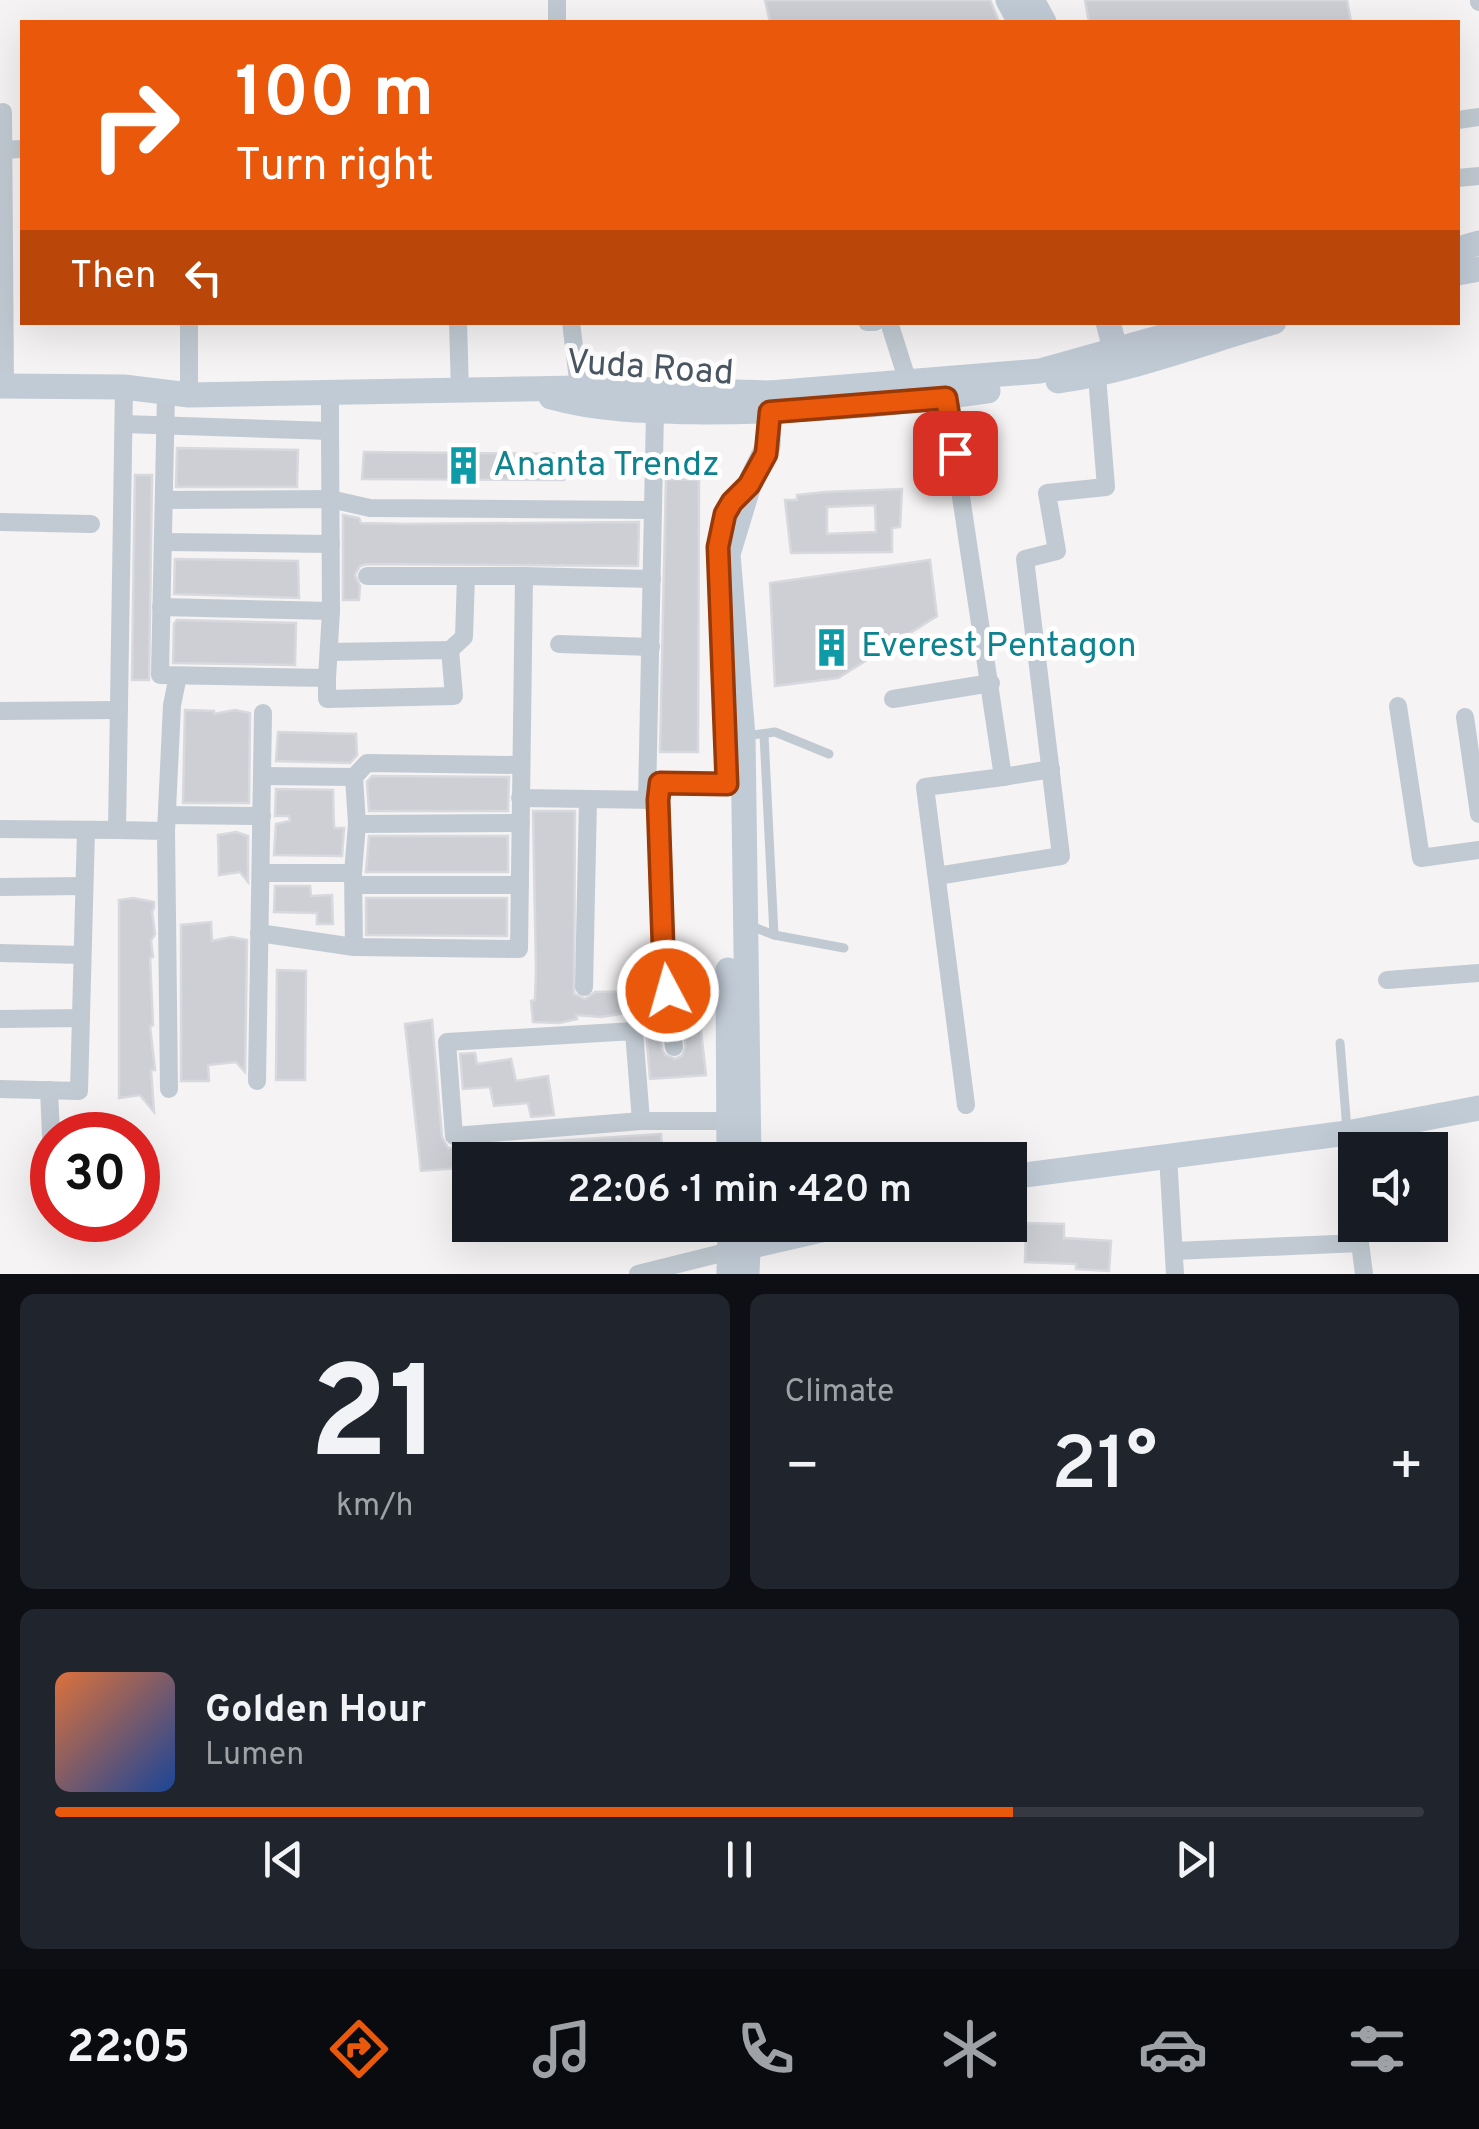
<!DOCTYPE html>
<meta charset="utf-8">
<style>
body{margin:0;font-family:Overpass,sans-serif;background:#20242c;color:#f1f3f6;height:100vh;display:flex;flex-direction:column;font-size:38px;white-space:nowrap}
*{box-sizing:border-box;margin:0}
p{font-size:32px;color:#9ea1a6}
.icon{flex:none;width:55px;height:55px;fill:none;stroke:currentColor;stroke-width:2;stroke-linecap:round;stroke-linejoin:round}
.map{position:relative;height:1274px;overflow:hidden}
.drawer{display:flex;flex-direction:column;gap:20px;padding:20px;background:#0d0f14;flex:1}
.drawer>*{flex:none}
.guide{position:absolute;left:20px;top:20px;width:1440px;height:305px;border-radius:0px;box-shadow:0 10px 40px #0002;background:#ea580c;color:#fff;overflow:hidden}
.controls{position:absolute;left:1338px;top:1132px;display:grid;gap:20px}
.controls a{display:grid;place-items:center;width:110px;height:110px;border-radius:0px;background:#171b24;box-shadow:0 10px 40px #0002;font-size:50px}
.speed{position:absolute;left:30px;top:1112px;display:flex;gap:20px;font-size:50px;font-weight:700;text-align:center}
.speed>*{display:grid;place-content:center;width:130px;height:130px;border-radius:50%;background:#171b24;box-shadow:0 10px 40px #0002;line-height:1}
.speed .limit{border:15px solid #d22;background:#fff;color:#111}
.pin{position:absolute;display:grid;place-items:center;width:85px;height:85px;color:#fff;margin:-42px;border-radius:20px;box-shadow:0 5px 15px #0006}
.me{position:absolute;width:110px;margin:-55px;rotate:354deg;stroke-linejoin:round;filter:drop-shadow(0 0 8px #0008)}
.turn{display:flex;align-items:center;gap:35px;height:210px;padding:0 50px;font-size:45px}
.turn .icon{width:130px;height:130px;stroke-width:2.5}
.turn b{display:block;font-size:70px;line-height:85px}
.then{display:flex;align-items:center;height:95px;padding:0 50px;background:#0003;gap:20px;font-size:38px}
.big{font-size:75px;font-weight:600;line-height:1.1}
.drawer .card{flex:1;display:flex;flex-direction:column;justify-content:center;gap:15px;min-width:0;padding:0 35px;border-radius:15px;background:#20242c}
.drawer .dial{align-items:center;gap:0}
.dial b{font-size:130px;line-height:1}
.song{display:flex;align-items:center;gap:30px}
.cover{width:120px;height:120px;border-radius:15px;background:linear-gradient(135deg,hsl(20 70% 55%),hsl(220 70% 35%))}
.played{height:10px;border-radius:5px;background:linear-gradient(90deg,#ea580c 70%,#363941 70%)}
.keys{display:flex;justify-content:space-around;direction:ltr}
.heat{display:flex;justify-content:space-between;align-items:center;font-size:55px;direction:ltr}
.drawer .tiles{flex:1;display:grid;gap:20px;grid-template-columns:1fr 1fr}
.card:last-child{grid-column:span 2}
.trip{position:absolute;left:452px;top:1142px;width:575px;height:100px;border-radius:0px;background:#171b24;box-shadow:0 10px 40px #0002;font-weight:600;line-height:100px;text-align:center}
.dock{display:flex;height:160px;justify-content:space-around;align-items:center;background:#090b0e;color:#9ea1a6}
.dock .icon{width:70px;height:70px}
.dock .selected{color:#ea580c}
.dock b{font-size:45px;color:#f1f3f6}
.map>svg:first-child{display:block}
.building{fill:#cdcfd5;stroke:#d7d9de;stroke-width:2.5;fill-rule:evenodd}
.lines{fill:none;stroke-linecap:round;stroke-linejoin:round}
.lane{stroke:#c1cad2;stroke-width:9}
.street{stroke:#c1cad2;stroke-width:18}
.secondary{stroke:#c1cbd6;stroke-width:25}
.route-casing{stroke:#983908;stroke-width:25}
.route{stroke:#ea580c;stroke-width:18}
.labels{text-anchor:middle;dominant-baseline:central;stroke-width:10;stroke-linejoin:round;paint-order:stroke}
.street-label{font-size:35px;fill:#4a5661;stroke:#fff}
.culture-label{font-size:35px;fill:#0d838f;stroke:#fff;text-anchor:start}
</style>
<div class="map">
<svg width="1479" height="1274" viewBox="0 0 1479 1274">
<rect width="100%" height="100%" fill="#f5f3f3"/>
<!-- building -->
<g class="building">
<path d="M765,0H990L999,22H770Z"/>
<path d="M1085,0H1347L1351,22H1089Z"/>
<path d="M177,448L298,450L297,487H176Z"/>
<path d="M364,452L563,454L564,480L362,479Z"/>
<path d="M135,475H152L149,680H132Z"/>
<path d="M666,479L699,480L698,752H660Z"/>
<path d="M902,489L900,527L892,528V552L791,553L785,500H797V495L825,492ZM875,505L876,532L827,534V507Z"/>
<path d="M343,515L359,518L361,523L407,524L639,522L638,566L367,564L360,566L355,575L360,586L359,600H343Z"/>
<path d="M175,559L298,561L299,598L174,594Z"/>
<path d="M930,560L937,616L838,678L775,686L770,583Z"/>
<path d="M177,620L296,623L295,665L173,663L174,624Z"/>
<path d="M185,710L214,711V714L235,710L250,713L249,803H183Z"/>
<path d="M278,732L356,734L357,755L350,763L276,761Z"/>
<path d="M372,776L509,777L508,811H369L367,782Z"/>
<path d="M276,789L333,790L334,828H344L342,856L274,855L276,824L290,821L289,816H275Z"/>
<path d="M533,811H575L574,994L585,999L595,992L638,991V985L652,983L662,1050L665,1055L675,1059L682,1056L686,1046L678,981L695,979L706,1075L650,1079L646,1030L639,1011L601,1017L576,1015L577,1019L559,1023L533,1022L531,1001L535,1000L536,969Z"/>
<path d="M236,832L248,836V882L240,872L219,875L218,835Z"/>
<path d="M369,836H508V872H366Z"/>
<path d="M275,886H310L311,896L332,895L333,924H317V913L274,912Z"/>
<path d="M133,898L154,902V908L152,912L155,934L151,941L153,957L150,958L153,1025L150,1026L155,1070H151L154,1112L140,1095L119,1098V900Z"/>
<path d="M366,898H507V936L366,935Z"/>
<path d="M211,922L212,941L231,937L247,940L245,1072L236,1062L208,1065L209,1081H181V925Z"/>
<path d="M277,970L306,971L305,1080H276Z"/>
<path d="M432,1020L442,1137L448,1148L661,1134L662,1152L633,1156L610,1154V1158L596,1160H470V1167L421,1171L405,1024Z"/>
<path d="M475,1053L477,1064L511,1059L516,1081L548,1076L554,1115L531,1117L528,1103L494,1106L490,1087L463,1089L460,1054Z"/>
<path d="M1026,1223L1064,1224V1238L1111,1241L1109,1271L1076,1269V1264L1025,1262Z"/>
</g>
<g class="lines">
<!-- lane -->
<g class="lane">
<path d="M764,735L774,935"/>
<path d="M745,736L775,732L829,754"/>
<path d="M751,926L774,935L844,948"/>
<path d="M1340,1043L1347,1130"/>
</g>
<!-- street -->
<g class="street">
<path d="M557,0V22"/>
<path d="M1479,0V2"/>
<path d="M3,112L5,386"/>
<path d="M1458,120L1479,117"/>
<path d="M1,150L22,149"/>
<path d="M1458,178L1479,176"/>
<path d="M458,322L460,392"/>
<path d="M571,322L579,388"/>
<path d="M867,322H875"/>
<path d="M889,322L908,382"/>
<path d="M124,387L117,830L166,831L169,1089"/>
<path d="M945,390L1003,777L925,787L966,1105"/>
<path d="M166,394L160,675L327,678L331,611"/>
<path d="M189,395V322"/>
<path d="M330,395V431"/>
<path d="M124,424L330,431L331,611L161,607"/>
<path d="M164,500L330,499L370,508L653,510"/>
<path d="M0,522L91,524"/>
<path d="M163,542L331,544"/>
<path d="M524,576L652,579"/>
<path d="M559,644L651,647"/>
<path d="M450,650L464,637L466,576"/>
<path d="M327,678V699L454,696L450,650L329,652"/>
<path d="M893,699L991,683"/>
<path d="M1398,706L1421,858L1479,850"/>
<path d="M0,711L119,710"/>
<path d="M1465,717L1479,814"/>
<path d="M262,776L354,777"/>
<path d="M1003,777L1051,769"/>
<path d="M520,798L658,800L660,783L727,784L743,788"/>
<path d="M647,800L655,411"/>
<path d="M658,800L664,975L674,1047"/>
<path d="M167,815L262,816"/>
<path d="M357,824L521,823"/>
<path d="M0,829L117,830"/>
<path d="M166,831L172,705L178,676"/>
<path d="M261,873H353L354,947L519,949L524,576H367"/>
<path d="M353,873L357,824L354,777L367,763L519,765"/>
<path d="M937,876L1061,856L1025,559L1057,551L1047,493L1106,487L1097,376L1093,364"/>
<path d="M355,885H520"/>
<path d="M0,887L84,886"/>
<path d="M259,933L354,947"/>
<path d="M0,953L82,955"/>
<path d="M1387,980L1479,973"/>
<path d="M584,987L588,799"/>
<path d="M0,1019L81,1018"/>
<path d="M257,1081L263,713"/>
<path d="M0,1089L79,1091L86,830"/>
<path d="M49,1090L52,1158"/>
<path d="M641,1121L634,1031L447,1042L454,1136L641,1121H738"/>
<path d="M1168,1156L1175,1274"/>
<path d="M1174,1251L1360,1243L1364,1274"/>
<path d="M638,1274L730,1251"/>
</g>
<!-- secondary -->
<g class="secondary">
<path d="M1008,0L1020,22"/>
<path d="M1032,0L1044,22"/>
<path d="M1458,249L1479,243"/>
<path d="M1458,273L1479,269"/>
<path d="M1108,322L1119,364"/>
<path d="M1058,381C1133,370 1201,343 1274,322"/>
<path d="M0,386L124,387L189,395L579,388L770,393L1040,371L1215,322"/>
<path d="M551,397C601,411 652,411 704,412C799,412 895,405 988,391"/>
<path d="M728,970L729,1160"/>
<path d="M749,1160L743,736L728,554L749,485L768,446L770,393"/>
<path d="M1010,1177L1347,1133L1479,1108"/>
<path d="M730,1251L843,1225"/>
<path d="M729,1274L730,1225"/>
<path d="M747,1274L749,1225"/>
</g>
</g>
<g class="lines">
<defs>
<path id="route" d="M668,991L664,975L658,800L660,783L727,784L718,547L725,514L732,502L749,485L766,454L770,412L946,398L955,453"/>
</defs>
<!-- route casing -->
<use href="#route" class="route-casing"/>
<!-- route -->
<use href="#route" class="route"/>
</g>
<!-- icons -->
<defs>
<symbol id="building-bare" viewBox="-9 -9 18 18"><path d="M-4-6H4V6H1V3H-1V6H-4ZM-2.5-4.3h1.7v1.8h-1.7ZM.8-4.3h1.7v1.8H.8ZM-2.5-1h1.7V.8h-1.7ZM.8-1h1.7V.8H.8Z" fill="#0f9aa8" stroke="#fff" stroke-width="2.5" paint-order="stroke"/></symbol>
</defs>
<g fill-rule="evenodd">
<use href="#building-bare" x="436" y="438" width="55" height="55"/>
<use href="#building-bare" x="804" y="620" width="55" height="55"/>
</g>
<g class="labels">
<!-- street labels -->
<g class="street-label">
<text transform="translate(650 369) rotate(4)">Vuda Road</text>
</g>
<!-- culture labels -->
<g class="culture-label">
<text x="493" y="466">Ananta Trendz</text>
<text x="861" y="647">Everest Pentagon</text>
</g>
</g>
</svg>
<div class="controls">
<a><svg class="icon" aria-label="sound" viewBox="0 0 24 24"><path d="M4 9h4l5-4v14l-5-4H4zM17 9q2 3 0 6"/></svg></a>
</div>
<div class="speed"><div class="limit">30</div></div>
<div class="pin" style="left:955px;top:453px;background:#d93025"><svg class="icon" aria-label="arrive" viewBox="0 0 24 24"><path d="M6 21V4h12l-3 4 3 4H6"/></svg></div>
<svg class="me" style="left:668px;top:991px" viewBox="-20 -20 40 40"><circle r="17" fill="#ea580c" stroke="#fff" stroke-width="3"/><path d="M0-11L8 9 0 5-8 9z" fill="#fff"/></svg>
<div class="trip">22:06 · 1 min · 420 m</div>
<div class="guide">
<div class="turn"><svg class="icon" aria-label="right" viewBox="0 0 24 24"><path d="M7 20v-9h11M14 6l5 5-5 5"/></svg><div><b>100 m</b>Turn right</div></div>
<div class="then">Then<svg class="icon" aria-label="left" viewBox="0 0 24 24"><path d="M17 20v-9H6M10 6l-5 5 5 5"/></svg></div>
</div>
</div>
<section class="drawer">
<div class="tiles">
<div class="card dial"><b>21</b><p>km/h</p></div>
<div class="card"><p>Climate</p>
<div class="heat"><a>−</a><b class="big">21°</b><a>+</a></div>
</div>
<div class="card">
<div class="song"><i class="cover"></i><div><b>Golden Hour</b><p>Lumen</p></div></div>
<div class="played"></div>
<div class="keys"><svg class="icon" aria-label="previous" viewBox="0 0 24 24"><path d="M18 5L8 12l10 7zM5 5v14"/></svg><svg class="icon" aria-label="pause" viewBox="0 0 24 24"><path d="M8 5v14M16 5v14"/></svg><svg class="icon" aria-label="next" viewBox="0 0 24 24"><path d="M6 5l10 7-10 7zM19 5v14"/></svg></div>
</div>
</div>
</section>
<nav class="dock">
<b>22:05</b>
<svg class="icon selected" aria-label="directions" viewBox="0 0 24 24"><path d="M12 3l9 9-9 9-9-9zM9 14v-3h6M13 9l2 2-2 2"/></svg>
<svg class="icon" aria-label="music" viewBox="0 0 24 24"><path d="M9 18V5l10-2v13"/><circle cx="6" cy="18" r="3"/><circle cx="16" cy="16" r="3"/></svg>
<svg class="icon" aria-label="phone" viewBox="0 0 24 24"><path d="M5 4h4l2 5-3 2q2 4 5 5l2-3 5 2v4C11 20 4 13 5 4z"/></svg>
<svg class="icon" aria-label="climate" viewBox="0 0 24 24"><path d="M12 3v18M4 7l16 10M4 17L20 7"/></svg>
<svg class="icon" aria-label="car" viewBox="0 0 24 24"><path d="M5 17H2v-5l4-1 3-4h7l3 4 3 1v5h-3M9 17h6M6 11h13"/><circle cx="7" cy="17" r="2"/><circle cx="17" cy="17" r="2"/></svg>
<svg class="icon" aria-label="filters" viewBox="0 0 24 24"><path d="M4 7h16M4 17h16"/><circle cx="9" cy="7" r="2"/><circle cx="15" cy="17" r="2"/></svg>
</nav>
